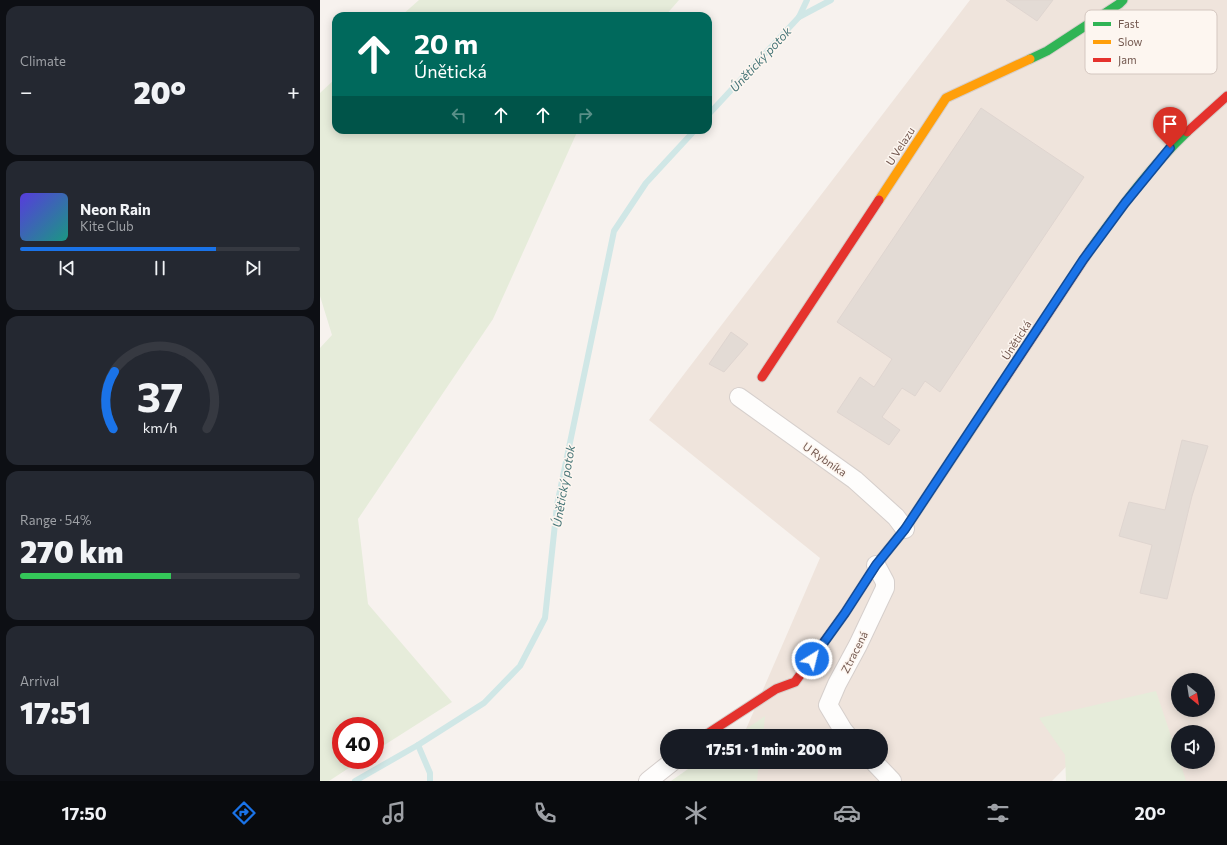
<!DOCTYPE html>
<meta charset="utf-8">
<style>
body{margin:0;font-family:Commissioner,sans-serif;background:#242831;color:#f1f3f6;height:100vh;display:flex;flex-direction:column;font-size:15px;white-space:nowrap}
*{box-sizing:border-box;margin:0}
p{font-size:13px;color:#9ea1a6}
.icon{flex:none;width:22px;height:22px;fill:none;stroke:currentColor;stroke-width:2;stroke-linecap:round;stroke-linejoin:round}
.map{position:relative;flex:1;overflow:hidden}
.side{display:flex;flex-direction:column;gap:6px;padding:6px;background:#0d0f14;width:320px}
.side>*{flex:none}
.hud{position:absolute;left:12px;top:12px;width:380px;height:122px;border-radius:12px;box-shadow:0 2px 10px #0003;background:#00695c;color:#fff;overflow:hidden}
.needle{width:26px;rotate:150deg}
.tools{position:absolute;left:851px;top:673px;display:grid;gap:8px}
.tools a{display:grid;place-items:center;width:44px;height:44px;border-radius:50%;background:#171b24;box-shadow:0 2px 10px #0003;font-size:20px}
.speed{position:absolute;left:12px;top:717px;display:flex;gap:8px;font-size:20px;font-weight:700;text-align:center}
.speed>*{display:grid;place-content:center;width:52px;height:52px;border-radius:50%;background:#171b24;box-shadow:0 2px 10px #0003;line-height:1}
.speed .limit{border:6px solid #d22;background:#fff;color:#111}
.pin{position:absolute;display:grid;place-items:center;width:34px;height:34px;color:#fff;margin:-41px -17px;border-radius:50% 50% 50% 0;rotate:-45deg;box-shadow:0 0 4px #0007}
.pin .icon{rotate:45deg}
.me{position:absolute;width:44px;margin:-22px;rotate:36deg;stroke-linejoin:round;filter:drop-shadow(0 0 3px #0008)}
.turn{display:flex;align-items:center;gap:14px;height:84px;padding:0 16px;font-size:18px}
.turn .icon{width:52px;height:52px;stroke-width:2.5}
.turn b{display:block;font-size:28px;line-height:34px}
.lanes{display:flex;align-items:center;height:38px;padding:0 16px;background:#0003;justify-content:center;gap:20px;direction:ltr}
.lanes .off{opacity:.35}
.big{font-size:30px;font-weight:800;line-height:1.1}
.side .widget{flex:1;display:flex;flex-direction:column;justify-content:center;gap:6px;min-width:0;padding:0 14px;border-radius:12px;background:#242831}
.side .dial{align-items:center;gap:0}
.dial svg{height:104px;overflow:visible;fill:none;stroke:#363941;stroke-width:7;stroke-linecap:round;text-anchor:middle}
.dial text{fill:#f1f3f6;stroke:none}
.song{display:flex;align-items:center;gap:12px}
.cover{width:48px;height:48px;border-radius:6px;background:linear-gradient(135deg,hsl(250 70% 55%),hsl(170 70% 35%))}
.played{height:4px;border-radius:2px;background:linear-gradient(90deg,#1a73e8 70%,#363941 70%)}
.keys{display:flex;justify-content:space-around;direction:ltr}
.heat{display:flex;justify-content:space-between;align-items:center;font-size:22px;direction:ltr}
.charge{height:6px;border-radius:3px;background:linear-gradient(90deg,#34c759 54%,#363941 0)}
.trip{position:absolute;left:340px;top:729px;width:228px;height:40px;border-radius:20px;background:#171b24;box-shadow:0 2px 10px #0003;font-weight:800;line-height:40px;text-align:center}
.tabs{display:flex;height:64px;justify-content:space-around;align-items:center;background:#090b0e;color:#9ea1a6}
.tabs .icon{width:28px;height:28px}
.tabs .current{color:#1a73e8}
.tabs b{font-size:18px;color:#f1f3f6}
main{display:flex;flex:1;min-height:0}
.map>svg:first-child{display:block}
.residential{fill:#efe4dc;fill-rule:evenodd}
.green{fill:#e6ecda}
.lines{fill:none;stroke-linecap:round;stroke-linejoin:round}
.stream{stroke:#d0e7e6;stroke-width:6}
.building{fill:#e3dbd5;stroke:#dfd5d0}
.street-casing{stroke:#d6cfcc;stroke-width:20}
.fast-casing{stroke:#d6ceca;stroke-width:11}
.slow-casing{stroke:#d6ceca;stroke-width:11}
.jam-casing{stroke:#d6ceca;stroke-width:11}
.street{stroke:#fefdfc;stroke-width:18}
.fast{stroke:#30b455;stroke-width:9}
.slow{stroke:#ff9f0a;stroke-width:9}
.jam{stroke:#e5322d;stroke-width:9}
.route-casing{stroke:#114b97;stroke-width:10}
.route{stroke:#1a73e8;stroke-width:7}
.labels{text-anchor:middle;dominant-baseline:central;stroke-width:3;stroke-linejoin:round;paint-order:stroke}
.street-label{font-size:11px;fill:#73584f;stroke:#fdf6f0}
.water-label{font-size:12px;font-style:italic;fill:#447476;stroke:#fdf6f0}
.key{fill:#fdf6f0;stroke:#d4c7c0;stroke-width:1}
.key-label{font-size:11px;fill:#73584f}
</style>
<main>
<section class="side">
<div class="widget"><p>Climate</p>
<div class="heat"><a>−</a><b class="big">20°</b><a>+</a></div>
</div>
<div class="widget">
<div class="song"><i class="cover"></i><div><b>Neon Rain</b><p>Kite Club</p></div></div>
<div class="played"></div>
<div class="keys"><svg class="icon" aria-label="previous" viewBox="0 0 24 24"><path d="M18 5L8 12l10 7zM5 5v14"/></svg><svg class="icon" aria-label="pause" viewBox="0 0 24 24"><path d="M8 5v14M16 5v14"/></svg><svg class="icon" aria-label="next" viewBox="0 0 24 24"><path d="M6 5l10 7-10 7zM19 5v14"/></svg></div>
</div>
<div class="widget dial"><svg viewBox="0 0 100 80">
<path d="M14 69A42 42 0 1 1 86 69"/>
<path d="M14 69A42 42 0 0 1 15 25" stroke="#1a73e8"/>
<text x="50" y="56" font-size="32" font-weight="700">37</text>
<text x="50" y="72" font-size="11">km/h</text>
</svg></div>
<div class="widget"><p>Range · 54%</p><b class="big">270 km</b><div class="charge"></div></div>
<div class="widget"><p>Arrival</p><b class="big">17:51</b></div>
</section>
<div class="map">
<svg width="907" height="781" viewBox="0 0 907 781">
<rect width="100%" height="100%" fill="#f7f2ee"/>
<!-- residential -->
<path class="residential" d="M650,0H907V781H826L784,728L732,781H404L412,762H561V736H423L500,558L329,420ZM858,680H888V710H858ZM858,732H888V762H858Z"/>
<!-- green -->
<g class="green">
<path d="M99,0H359L345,16H81Z"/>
<path d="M16,78V130H258L173,319L38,519L48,604L132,702L55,751V726H21V760H41L9,781H0V348L12,335L0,296V93Z"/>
<path d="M836,691L858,757V762H860L866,781H746L745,755L719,718Z"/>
<path d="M445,716L443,736H416Z"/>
<path d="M378,762H439L437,780L436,781H351Z"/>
</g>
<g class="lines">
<!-- stream -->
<g class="stream">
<path d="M479,17L511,0"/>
<path d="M388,115L479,17L487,0"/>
<path d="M98,745L110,773V781"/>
<path d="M35,781L98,745L164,703L200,666L225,618L237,505L294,231L326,183L375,130"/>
</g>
</g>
<!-- building -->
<g class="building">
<path d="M686,0H733L717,21Z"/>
<path d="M661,108L764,177L620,392L605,381L595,396L582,388L562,417L580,430L569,445L517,412L540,377L554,387L572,359L517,322Z"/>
<path d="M411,332L428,344L404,372L389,364Z"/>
<path d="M862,440L888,446L872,496L847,599L820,593L832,545L799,536L809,502L845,510Z"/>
</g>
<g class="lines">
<defs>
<g id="street">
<path d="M419,397L535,480L576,517L585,529"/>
<path d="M528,736L523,730L508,705L517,684L538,645L565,588V582L556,565"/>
<path d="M554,762L572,781"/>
<path d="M328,781L352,762"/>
</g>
<g id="fast">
<path d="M710,59L727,51L799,4L803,0"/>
<path d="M770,250C800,209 830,167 867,132"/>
</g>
<g id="slow">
<path d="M559,200L626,98L710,59"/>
<path d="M568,550L585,529L682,383"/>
</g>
<g id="jam">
<path d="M867,132L907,96"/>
<path d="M442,377L559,200"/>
<path d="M682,383L770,250"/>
<path d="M384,736L456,689L475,682L525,613L556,565L568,550"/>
</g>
</defs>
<!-- street casing -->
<use href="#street" class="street-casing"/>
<!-- fast casing -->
<use href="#fast" class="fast-casing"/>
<!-- slow casing -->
<use href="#slow" class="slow-casing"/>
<!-- jam casing -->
<use href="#jam" class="jam-casing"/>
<!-- street -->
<use href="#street" class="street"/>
<!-- fast -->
<use href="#fast" class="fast"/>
<!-- slow -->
<use href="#slow" class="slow"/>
<!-- jam -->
<use href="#jam" class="jam"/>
</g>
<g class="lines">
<defs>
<path id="route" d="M492,659L525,613L556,565L585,529L763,260L805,203L850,148"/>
</defs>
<!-- route casing -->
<use href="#route" class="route-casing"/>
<!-- route -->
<use href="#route" class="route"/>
</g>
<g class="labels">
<!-- street labels -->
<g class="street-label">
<text transform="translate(580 146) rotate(-57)">U Velazu</text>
<text transform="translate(696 340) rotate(-57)">Únětická</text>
<text transform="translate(505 459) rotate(35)">U Rybníka</text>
<text transform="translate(534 652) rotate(-63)">Ztracená</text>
</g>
<!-- water labels -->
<g class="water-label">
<text transform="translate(440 59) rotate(-47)">Únětický potok</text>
<text transform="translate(243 486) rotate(-80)">Únětický potok</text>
</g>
</g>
<!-- legend -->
<rect x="765" y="10" width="132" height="64" rx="6" class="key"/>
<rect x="773" y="22" width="18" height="4" fill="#30b455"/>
<rect x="773" y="40" width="18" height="4" fill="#ff9f0a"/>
<rect x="773" y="58" width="18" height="4" fill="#e5322d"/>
<g class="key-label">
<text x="798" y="28">Fast</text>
<text x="798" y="46">Slow</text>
<text x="798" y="64">Jam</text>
</g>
</svg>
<div class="tools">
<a><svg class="needle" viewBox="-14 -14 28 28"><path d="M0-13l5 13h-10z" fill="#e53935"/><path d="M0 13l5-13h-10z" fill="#9ea1a6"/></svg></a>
<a><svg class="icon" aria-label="sound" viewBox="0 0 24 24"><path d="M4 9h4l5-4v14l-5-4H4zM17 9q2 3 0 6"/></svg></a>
</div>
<div class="speed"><div class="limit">40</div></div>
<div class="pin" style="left:850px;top:148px;background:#d93025"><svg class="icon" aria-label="arrive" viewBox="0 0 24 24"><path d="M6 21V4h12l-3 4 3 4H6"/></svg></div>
<svg class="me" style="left:492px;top:659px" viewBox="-20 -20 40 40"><circle r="17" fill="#1a73e8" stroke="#fff" stroke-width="3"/><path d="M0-11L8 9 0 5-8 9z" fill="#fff"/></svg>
<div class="trip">17:51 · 1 min · 200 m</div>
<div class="hud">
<div class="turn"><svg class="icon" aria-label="ahead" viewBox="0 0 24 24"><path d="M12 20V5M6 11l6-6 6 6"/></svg><div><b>20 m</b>Únětická</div></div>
<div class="lanes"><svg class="icon off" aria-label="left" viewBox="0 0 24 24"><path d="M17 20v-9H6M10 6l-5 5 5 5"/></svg><svg class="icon" aria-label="ahead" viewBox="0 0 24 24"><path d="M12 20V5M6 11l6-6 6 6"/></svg><svg class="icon" aria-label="ahead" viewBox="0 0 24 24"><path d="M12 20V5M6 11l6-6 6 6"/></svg><svg class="icon off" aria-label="right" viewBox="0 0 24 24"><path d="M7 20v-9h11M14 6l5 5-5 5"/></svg></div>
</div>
</div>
</main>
<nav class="tabs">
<b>17:50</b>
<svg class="icon current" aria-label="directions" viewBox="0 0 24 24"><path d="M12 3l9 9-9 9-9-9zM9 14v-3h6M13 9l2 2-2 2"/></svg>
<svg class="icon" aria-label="music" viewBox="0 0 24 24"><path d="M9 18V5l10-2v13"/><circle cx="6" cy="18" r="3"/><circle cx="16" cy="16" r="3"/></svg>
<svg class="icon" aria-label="phone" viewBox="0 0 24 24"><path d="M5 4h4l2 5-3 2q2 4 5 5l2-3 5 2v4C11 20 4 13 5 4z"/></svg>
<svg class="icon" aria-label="climate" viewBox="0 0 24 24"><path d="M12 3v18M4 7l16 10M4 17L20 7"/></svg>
<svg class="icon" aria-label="car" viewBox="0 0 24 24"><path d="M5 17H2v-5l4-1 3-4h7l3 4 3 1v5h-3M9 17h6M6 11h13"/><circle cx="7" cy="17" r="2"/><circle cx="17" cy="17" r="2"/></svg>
<svg class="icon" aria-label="filters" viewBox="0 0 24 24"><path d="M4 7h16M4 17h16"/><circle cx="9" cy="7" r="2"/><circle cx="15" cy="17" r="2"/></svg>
<b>20°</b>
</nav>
